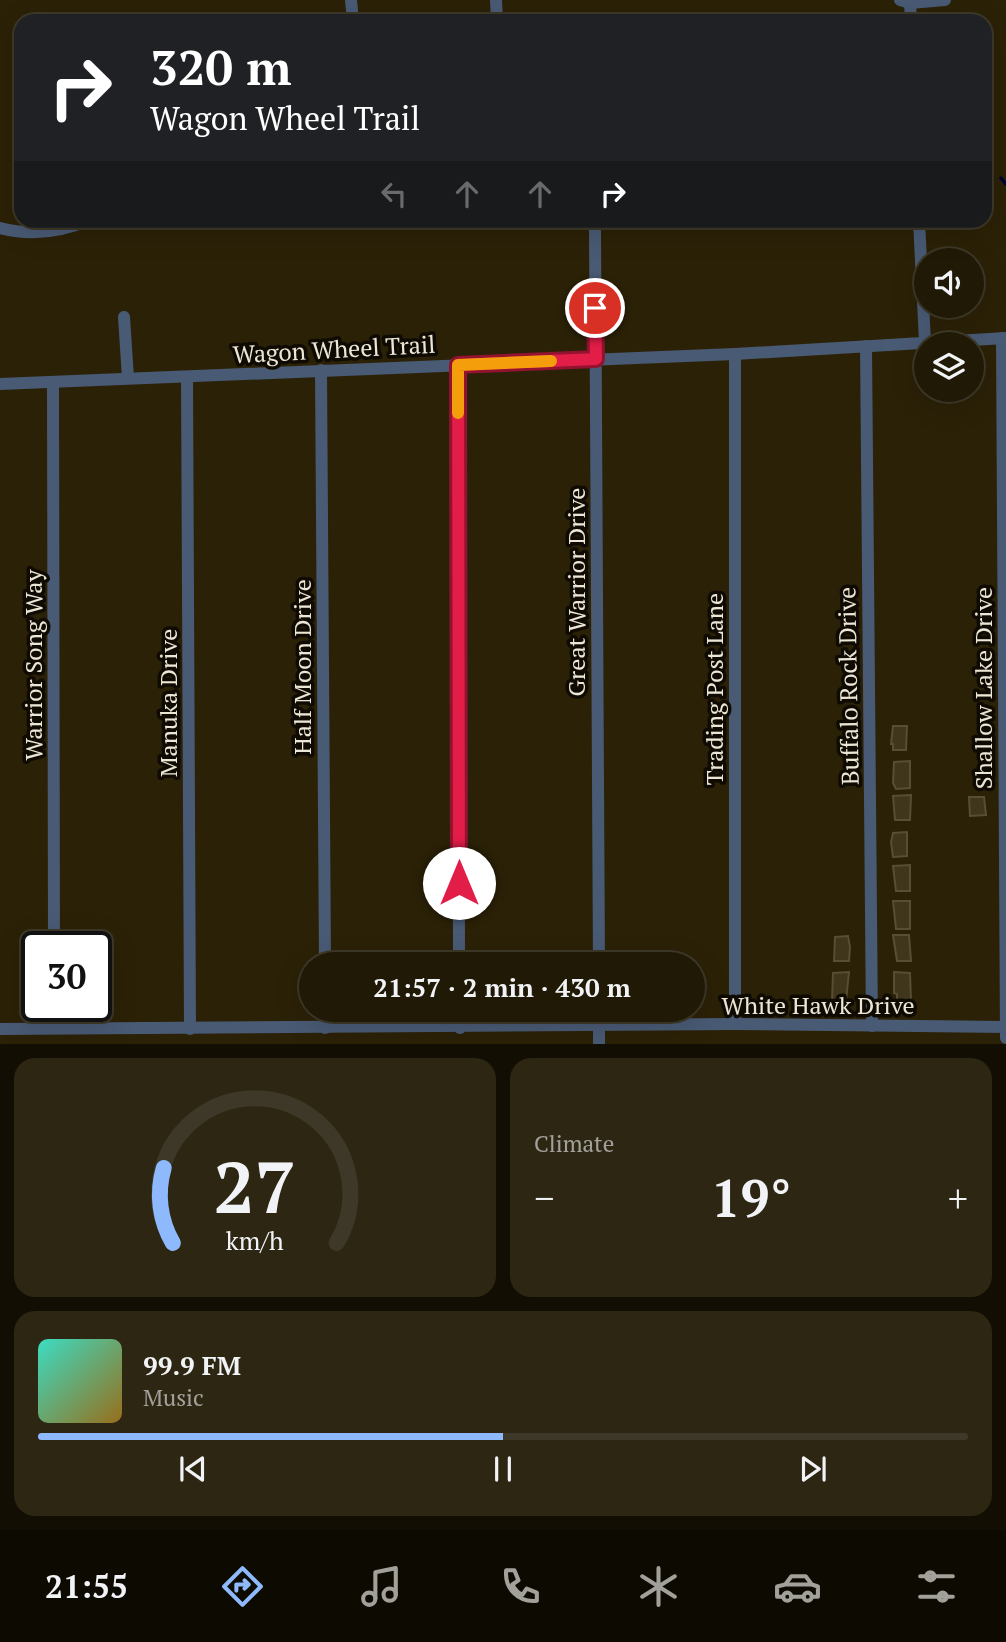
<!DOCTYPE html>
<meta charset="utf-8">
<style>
body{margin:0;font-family:"PT Serif",serif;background:#2d2613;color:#f1f3f6;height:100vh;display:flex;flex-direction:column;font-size:26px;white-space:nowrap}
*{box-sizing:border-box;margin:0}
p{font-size:23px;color:#a2a09a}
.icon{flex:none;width:38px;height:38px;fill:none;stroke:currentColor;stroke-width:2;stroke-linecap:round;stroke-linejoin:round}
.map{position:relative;height:1044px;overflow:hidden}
.details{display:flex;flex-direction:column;gap:14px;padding:14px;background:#120e03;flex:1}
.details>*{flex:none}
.banner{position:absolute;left:14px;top:14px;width:978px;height:214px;border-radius:21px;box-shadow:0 7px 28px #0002,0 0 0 2px #3d3827;background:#202124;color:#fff;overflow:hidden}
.fabs{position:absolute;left:914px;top:248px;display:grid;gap:14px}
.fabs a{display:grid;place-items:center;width:70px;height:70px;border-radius:50%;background:#201905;box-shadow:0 7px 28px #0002,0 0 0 2px #3d3827;font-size:35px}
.speed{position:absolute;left:21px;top:931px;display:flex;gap:14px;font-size:35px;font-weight:700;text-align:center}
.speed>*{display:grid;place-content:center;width:91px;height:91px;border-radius:50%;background:#201905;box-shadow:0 7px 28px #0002,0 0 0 2px #3d3827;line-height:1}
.speed .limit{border:4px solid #111;border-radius:10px;background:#fff;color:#111}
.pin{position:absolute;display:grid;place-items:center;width:60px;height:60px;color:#fff;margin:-30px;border:4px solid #fff;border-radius:50%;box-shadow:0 2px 7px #0007}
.me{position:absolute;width:77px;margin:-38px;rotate:0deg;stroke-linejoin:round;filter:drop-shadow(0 0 5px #0008)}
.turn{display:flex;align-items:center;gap:24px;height:147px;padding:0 21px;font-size:32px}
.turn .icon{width:91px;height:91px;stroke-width:2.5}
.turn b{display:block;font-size:49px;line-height:60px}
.lanes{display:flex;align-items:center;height:66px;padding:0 21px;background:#0003;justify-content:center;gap:35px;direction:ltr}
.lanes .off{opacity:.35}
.big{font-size:52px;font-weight:800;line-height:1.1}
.details .card{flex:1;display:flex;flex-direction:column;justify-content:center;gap:10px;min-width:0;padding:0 24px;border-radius:21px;background:#2d2613}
.details .dial{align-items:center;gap:0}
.dial svg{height:182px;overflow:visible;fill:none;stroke:#3d3827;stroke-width:7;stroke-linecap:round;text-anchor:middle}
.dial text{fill:#f1f3f6;stroke:none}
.song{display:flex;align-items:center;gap:21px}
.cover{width:84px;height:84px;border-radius:10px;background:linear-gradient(135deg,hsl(170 70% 55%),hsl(40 70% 35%))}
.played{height:7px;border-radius:4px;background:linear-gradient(90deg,#8eb9fc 50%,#3d3827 50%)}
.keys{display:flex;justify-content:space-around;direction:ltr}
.heat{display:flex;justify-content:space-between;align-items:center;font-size:38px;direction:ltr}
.details .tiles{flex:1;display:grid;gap:14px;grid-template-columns:1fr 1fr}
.card:last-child{grid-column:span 2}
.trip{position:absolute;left:299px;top:952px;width:406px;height:70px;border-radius:35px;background:#201905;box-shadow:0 7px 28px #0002,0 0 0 2px #3d3827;font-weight:800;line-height:70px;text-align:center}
.dock{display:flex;height:112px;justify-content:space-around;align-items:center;background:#0d0a02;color:#a2a09a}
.dock .icon{width:49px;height:49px}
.dock .active{color:#8eb9fc}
.dock b{font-size:32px;color:#f1f3f6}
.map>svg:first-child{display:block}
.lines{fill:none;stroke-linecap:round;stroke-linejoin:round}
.stream{stroke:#003;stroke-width:3.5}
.building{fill:#40361c;stroke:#584e33;stroke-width:2}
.minor{stroke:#495a74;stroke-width:12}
.route-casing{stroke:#92132f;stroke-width:18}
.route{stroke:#e11d48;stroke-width:12}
.slow{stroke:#f59e0b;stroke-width:12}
.labels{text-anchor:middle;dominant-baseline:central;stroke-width:7;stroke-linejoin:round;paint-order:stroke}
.street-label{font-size:24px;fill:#ece6d6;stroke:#0f0b03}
</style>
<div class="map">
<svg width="1006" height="1044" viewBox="0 0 1006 1044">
<rect width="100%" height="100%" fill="#2b2107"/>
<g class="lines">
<!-- stream -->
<path class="stream" d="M1001,178L1006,184"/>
</g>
<!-- building -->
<g class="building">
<path d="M893,726H907L906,750H893V744H891Z"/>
<path d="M910,761V788L896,789L893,783L894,762Z"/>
<path d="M911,795L910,820H895L893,796Z"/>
<path d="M969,797H984L986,815L970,816Z"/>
<path d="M907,832V856L893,857L891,842L893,833Z"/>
<path d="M910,865V891H896L893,866Z"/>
<path d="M893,901H910V929H896Z"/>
<path d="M893,935H909L911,961H897Z"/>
<path d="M848,936L850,947L849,961H834L835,937Z"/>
<path d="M849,972L846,1001H832L833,973Z"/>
<path d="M894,972L910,973L911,1003H897V994L894,993Z"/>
</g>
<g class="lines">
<!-- minor -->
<g class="minor">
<path d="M351,0L353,21"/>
<path d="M496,0L497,21"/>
<path d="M900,0L910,3L945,0"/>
<path d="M910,3L911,21"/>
<path d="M592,220L595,231L599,964"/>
<path d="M919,220L925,342"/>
<path d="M0,228C30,236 61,232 89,220"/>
<path d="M124,317L128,378"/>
<path d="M1002,338L1006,1038"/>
<path d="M866,346L872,1026"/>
<path d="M458,365L459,964"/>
<path d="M321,370L325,964"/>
<path d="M187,377L190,1029"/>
<path d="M53,383L54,947"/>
<path d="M0,384L735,354L1006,338"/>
<path d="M54,1006V1028"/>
<path d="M325,1010V1028"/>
<path d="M460,1010V1028"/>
<path d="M599,1010V1044"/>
<path d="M735,1024V354"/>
<path d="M0,1029L735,1024L1006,1027"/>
</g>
</g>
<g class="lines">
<defs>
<path id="route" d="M459,883L458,365L596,359L595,308"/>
</defs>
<!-- route casing -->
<use href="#route" class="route-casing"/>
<!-- route -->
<use href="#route" class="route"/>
<!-- slow -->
<path class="slow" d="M458,413V365L551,361"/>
</g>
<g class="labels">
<!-- street labels -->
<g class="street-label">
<text transform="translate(334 349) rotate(-3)">Wagon Wheel Trail</text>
<text transform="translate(576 592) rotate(-90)">Great Warrior Drive</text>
<text transform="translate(33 665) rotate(-90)">Warrior Song Way</text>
<text transform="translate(302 667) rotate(-90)">Half Moon Drive</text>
<text transform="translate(848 686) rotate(-91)">Buffalo Rock Drive</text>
<text transform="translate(983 688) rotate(-90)">Shallow Lake Drive</text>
<text transform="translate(714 689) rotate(-90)">Trading Post Lane</text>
<text transform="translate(168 703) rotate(-90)">Manuka Drive</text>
<text x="818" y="1005">White Hawk Drive</text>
</g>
</g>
</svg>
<div class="fabs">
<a><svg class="icon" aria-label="sound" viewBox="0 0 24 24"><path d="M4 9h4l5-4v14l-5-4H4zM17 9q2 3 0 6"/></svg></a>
<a><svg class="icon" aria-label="layers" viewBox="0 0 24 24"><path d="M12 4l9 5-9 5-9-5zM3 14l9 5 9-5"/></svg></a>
</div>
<div class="speed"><div class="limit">30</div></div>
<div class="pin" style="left:595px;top:308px;background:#d93025"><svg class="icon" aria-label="arrive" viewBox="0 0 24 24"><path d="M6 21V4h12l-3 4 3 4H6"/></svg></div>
<svg class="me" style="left:459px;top:883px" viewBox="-20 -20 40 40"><circle r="19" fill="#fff"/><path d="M0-13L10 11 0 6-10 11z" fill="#e11d48"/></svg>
<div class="trip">21:57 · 2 min · 430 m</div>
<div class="banner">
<div class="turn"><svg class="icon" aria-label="right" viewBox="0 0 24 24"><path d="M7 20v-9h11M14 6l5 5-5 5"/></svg><div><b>320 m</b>Wagon Wheel Trail</div></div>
<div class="lanes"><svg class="icon off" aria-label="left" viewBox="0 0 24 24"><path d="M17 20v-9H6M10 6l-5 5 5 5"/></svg><svg class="icon off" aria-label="ahead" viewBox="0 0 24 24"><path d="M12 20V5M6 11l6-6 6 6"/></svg><svg class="icon off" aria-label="ahead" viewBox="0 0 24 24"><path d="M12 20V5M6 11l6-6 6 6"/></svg><svg class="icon" aria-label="right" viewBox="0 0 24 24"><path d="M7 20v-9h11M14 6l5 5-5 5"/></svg></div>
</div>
</div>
<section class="details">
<div class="tiles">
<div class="card dial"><svg viewBox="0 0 100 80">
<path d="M14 69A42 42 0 1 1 86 69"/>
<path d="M14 69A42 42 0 0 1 10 36" stroke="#8eb9fc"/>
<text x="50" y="56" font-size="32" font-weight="700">27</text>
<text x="50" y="72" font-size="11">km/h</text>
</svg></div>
<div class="card"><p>Climate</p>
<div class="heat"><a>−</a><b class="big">19°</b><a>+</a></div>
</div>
<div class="card">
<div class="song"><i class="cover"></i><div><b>99.9 FM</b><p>Music</p></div></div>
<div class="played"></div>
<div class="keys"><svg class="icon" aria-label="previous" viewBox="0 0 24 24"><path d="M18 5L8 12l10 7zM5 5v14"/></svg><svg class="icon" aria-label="pause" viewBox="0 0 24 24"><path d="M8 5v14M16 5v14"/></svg><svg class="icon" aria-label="next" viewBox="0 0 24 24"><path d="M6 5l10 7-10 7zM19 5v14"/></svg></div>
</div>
</div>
</section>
<nav class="dock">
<b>21:55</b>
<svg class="icon active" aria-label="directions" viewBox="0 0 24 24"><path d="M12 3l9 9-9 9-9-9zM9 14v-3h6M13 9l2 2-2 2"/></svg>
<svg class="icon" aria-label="music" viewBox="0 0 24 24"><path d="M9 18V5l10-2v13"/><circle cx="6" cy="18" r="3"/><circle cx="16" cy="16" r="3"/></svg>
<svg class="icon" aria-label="phone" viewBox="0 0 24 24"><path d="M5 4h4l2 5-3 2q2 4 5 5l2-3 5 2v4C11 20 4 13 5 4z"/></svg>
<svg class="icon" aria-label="climate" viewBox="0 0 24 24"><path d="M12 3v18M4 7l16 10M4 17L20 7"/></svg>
<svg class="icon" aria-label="car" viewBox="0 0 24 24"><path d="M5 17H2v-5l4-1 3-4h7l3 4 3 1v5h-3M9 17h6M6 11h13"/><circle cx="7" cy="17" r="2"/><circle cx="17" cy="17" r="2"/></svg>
<svg class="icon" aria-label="filters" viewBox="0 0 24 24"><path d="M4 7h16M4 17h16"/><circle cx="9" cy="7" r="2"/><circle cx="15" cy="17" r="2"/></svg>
</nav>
